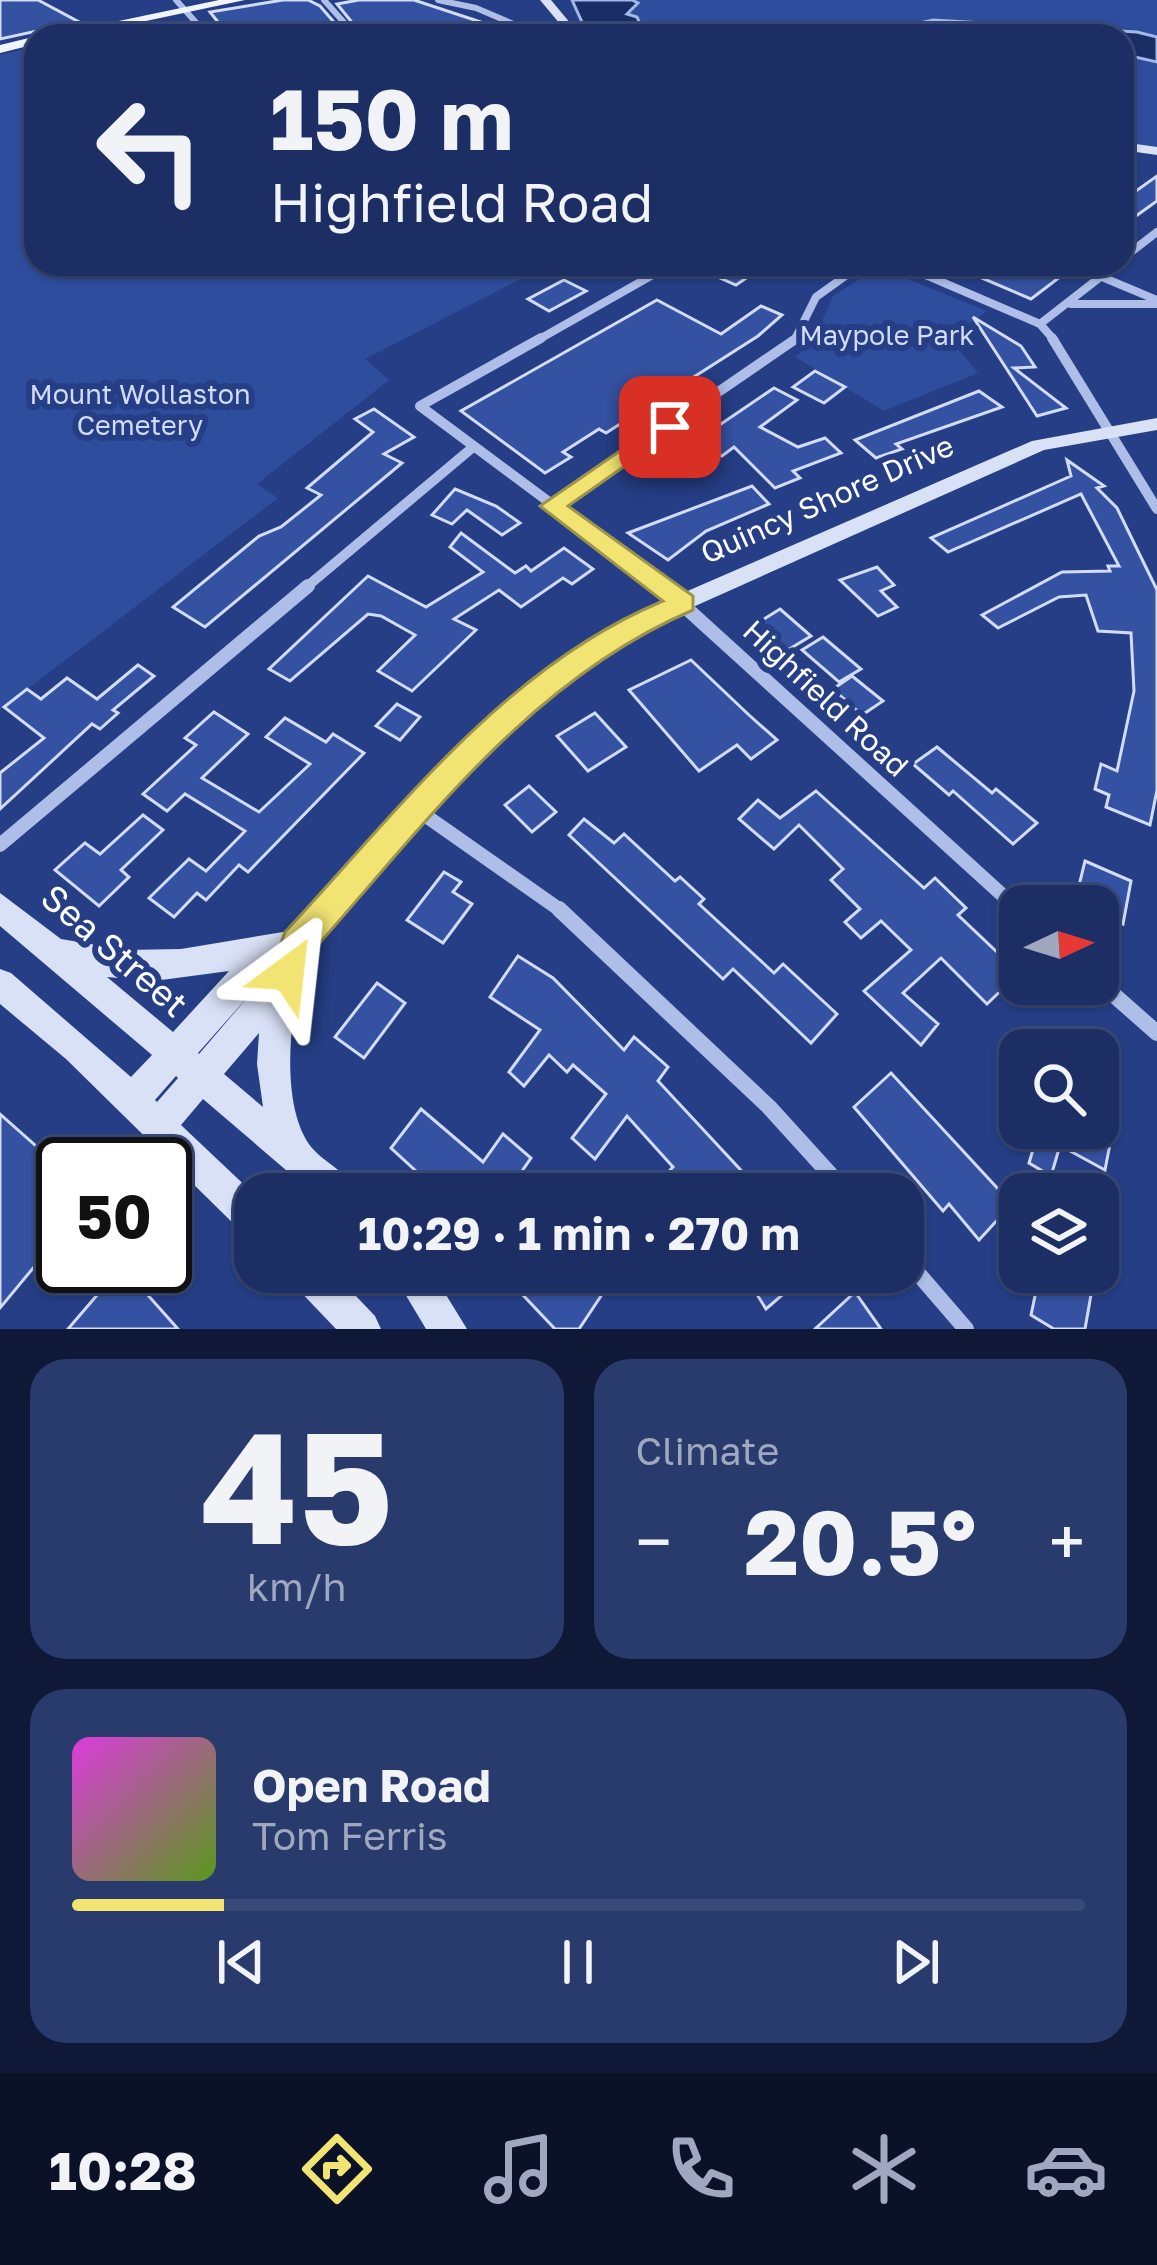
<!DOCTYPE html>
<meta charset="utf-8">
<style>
body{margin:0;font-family:"Golos Text",sans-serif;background:#293a6d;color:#f1f3f6;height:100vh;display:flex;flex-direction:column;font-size:45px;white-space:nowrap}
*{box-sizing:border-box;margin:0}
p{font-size:39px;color:#a0a8bf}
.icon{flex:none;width:66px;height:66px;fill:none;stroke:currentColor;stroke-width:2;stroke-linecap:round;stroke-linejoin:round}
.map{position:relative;height:1329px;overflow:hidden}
.panel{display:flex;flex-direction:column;gap:30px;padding:30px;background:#0f1937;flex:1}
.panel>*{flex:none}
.guide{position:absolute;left:24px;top:24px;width:1110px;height:252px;border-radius:36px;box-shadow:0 3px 9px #0004,0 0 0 3px #3a4a78;background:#1c2e64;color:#f1f3f6;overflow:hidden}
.needle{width:78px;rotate:86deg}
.tools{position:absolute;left:999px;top:885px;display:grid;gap:24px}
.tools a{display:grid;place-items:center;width:120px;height:120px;border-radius:24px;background:#1c2e64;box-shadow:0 3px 9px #0004,0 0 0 3px #3a4a78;font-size:60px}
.speed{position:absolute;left:36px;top:1137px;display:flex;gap:24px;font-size:60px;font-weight:700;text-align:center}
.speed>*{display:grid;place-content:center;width:156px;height:156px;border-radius:50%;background:#1c2e64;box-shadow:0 3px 9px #0004,0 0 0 3px #3a4a78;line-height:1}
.speed .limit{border:6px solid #111;border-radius:18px;background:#fff;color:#111}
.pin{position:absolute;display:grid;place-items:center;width:102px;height:102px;color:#fff;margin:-51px;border-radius:24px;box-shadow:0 6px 18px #0006}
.me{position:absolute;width:132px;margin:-66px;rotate:30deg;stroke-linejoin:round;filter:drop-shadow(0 0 9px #0008)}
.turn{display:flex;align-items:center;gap:42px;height:252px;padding:0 48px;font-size:54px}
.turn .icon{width:156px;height:156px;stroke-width:2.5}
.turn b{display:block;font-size:84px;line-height:102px}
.big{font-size:90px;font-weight:700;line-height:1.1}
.panel .tile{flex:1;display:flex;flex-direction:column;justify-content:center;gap:18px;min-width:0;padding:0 42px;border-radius:36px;background:#293a6d}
.panel .dial{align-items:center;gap:0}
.dial b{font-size:156px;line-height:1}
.song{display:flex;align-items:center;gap:36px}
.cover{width:144px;height:144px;border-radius:18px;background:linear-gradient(135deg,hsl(300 70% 55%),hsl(90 70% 35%))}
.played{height:12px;border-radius:6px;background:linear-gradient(90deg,#f2e473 15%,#3a4a78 15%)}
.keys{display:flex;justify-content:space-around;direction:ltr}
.heat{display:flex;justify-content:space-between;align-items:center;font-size:66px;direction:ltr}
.panel .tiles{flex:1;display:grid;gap:30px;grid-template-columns:1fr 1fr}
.tile:last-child{grid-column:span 2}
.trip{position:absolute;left:234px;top:1173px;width:690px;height:120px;border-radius:36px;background:#1c2e64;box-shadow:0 3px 9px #0004,0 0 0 3px #3a4a78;font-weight:700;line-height:120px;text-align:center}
.tab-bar{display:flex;height:192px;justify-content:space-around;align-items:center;background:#0b1228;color:#a0a8bf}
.tab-bar .icon{width:84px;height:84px}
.tab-bar .on{color:#f2e473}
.tab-bar b{font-size:54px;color:#f1f3f6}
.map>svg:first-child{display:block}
.green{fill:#2f4d9d}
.water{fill:#1a2d65;stroke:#a3b7e9;stroke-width:3}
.building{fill:#3552a2;stroke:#d2dcf6;stroke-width:3}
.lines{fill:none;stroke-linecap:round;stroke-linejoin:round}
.minor-far4{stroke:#afbee8;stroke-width:6}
.minor-far3{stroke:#afbee8;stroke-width:8}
.minor-far2{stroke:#afbee8;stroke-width:10}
.minor-far1{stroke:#afbee8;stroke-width:14}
.minor{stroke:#afbee8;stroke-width:16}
.secondary{fill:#d9e1f7;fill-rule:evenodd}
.primary{fill:#f1f4fe;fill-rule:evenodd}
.route{fill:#f2e473;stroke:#9d944b;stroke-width:3}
.labels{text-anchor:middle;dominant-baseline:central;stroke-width:12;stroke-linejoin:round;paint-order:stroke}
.far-park-label{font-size:27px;fill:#d2dcf6;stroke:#253e85}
.street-label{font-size:30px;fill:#fff;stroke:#253e85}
.near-street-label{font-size:36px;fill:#fff;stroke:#253e85}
</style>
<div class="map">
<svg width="1157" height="1329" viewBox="0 0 1157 1329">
<rect width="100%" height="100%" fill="#253e85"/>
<!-- green -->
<g class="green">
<path d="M632,0H1157V37L933,20L863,36H790L730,27L642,28L629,16L637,3Z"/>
<path d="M36,47V264H550L365,359L389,380L257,484L278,498L0,710V55Z"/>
<path d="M1122,54L1157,62V154L1122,149Z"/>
<path d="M878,267L987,311L949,338L978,373L884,411L795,357L813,341L833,296Z"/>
</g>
<!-- water -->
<g class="water">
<path d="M572,0H632L638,3L627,14L637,17L642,28L731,27L790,36H597L582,22Z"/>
<path d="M933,20L1137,32L1157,37V62L1122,54V36H863Z"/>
</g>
<!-- building -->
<g class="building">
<path d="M0,0H38L79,22L0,39Z"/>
<path d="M283,0H308L320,6L346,36H229L210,12Z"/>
<path d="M359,0H414L517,34L363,36L337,4Z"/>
<path d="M1157,176V201L1122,226V201Z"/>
<path d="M688,264H767L736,285Z"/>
<path d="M949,264H1077L1031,299Z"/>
<path d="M564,280L586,291L549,311L528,299Z"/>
<path d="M657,300L721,334L761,306L782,315L758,336L606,433L599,429L563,452L571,457L545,473L461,411Z"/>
<path d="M973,317L1021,346L1035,367L1014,368L1066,408L1037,416Z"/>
<path d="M815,371L845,387L824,403L793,387Z"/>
<path d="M774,388L797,400L760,427L798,447L825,438L841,453L793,471L800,478L775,488L734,447L722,456L696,441Z"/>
<path d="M979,391L1002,407L896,444L902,449L876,458L855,440Z"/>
<path d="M374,409L414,437L384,454L402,463L205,627L173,607L259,536L281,527L321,495L307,488L373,432L355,419Z"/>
<path d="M1067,460L1104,486L1097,488L1117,508L1157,590V790L1150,825L1106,807L1109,795L1095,789L1101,764L1117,771L1134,691L1131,633L1098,631L1086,595L1059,597L998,628L982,615L1062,572L1110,571L1108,566H1119L1081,494L948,552L931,538L1071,476Z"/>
<path d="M752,486L769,504L706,531L668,560L628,533Z"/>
<path d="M455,489L496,506L520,523L502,535L467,510L452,524L432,515Z"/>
<path d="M461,533L515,573L526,566L531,571L564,548L593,569L572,584L563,578L521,607L499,590L454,619L476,630L412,691L378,671L415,635L381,616L368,614L290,681L269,669L368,576L426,607L483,572L450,547Z"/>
<path d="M877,567L894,585L881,591L897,607L878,616L840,580Z"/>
<path d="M780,609L811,636L786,651L756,624Z"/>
<path d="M823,637L861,669L839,682L802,650Z"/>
<path d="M691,660L749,715L777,740L751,759L737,745L699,771L629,690Z"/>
<path d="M138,665L154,676L113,710L118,713L100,729L92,724L0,809V773L44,738L4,707L27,689L41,699L67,678L97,699Z"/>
<path d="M852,676L883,701L862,715L833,689Z"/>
<path d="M397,704L420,717L400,740L376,726Z"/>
<path d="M214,712L248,734L202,778L259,812L310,764L266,737L285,718L326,742L333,734L364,753L248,872L239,865L206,900L197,893L174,917L149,898L189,859L206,871L245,831L185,794L167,811L143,794L196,745L185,738Z"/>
<path d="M595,713L626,747L588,771L557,736Z"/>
<path d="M937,747L992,793L996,789L1037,823L1013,844L953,791L949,795L913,764Z"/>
<path d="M529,786L556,812L532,832L505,805Z"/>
<path d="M816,791L924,888L935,878L966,908L958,915L1019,973L987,1004L941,958L903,993L938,1024L921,1045L864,991L911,950L881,921L861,938L845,922L860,909L831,880L843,869L799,825L774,849L739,819L758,800L780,818Z"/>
<path d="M143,815L163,830L121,870L129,877L99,906L55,870L85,843L100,854Z"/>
<path d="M584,819L614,843L624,834L675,881L680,877L704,899L699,904L774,973L783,964L837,1014L811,1043L733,969L723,979L569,835Z"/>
<path d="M1085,861L1131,881L1123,924L1098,913V906H1074Z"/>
<path d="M444,872L461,882L453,892L472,904L443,943L407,920Z"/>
<path d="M518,956L553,978L624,1050L634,1037L668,1067L658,1081L763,1194H647L673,1167L627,1116L595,1159L572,1138L606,1094L573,1065L567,1072L549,1055L524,1086L509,1072L540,1030L490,997Z"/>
<path d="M377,983L405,1003L364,1058L335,1037Z"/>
<path d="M891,1073L1012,1204L979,1240L949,1204L943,1211L854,1107Z"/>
<path d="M1098,1092L1118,1102L1105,1170L1059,1145L1062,1128H1098Z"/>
<path d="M421,1109L483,1162L503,1134L531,1158L506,1194H441L391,1148Z"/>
<path d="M0,1114L63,1170V1232L0,1308Z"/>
<path d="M1037,1136L1059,1149L1051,1176L1029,1163Z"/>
<path d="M122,1266L178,1329H68Z"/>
<path d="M537,1272H578L601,1296L579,1329H555L522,1294Z"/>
<path d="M743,1272H809L766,1309Z"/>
<path d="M1040,1272H1095L1085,1329H1054L1031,1315Z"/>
<path d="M855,1292L881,1329H815Z"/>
</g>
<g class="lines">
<!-- minor-far4 -->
<g class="minor-far4">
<path d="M176,0L208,36"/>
<path d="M324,0L356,36"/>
<path d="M438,0L476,8L537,34"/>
<path d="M534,36L566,24"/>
</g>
<!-- minor-far3 -->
<g class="minor-far3">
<path d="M1122,259L1157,232"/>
<path d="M900,264L1040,324"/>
<path d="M1102,277L1157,300"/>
<path d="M1071,304H1157"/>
<path d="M536,341L672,264"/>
<path d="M794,341L816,297L862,264"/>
<path d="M1055,341L1040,324L1117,264"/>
</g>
<!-- minor-far2 -->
<g class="minor-far2">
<path d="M541,338L420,406L666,589"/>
<path d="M1052,338L1157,509"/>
<path d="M552,506L797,338"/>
<path d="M304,589L472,448"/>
</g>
<!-- minor-far1 -->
<g class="minor-far1">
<path d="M662,586L1020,911"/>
<path d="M419,811L563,912"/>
<path d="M0,845L308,586"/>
</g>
<!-- minor -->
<g class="minor">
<path d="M559,909L769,1107L848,1194"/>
<path d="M1098,981L1157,1033"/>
<path d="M903,1256L966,1329"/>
</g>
<!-- secondary -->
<g class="secondary">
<path d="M540,0H551L581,36H570Z"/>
<path d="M1122,142L1157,147V155L1122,150Z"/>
<path d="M1157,418V430L1044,450L646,628L584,669L510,727L308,954L297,973L300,981C289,1025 281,1110 312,1148C327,1165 349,1172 358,1194H314L203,1099L181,1125L255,1195V1237L242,1232L66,1059L0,1004V969L11,973L131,1077L152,1055L0,926V893L61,939L126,950L181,949L289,931L492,713L568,655L630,616L1032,441ZM229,971L173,1032L107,977L154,981ZM253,991L199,1054L198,1053ZM259,1033L257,1064L263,1107L224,1074ZM176,1076L178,1078L157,1102L155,1100Z"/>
<path d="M289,1272H333L375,1316L381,1329H336L294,1285Z"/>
<path d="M392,1272H432L467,1329H426Z"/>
</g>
<!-- primary -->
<g class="primary">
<path d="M219,0H245L75,36H47Z"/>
<path d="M37,36L36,44L0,53V45Z"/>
</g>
</g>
<!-- route -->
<path class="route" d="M662,422L680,427L568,506L693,596V610C531,679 425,824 311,953L300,985L288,990L275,985L270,973L285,932C398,811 506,666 663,601L540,506Z"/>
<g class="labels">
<!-- far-park labels -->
<g class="far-park-label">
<text x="887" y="335">Maypole Park</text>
<text x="140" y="394">Mount Wollaston<tspan x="140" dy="31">Cemetery</tspan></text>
</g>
<!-- street labels -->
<g class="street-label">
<text transform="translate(827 499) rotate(-24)">Quincy Shore Drive</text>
<text transform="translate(826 698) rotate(43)">Highfield Road</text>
</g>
<!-- near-street labels -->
<g class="near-street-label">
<text transform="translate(115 950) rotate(41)">Sea Street</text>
</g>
</g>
</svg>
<div class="tools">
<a><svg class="needle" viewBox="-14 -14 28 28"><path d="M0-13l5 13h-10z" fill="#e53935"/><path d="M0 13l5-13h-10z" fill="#a0a8bf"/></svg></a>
<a><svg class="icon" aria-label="search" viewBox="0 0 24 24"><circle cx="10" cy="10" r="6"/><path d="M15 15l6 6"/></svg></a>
<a><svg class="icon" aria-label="layers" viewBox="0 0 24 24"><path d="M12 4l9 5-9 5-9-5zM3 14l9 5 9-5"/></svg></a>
</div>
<div class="speed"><div class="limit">50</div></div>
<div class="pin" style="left:670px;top:427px;background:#d93025"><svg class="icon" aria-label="arrive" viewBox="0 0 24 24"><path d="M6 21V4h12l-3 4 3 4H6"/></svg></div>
<svg class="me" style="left:288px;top:973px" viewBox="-20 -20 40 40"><path d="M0-17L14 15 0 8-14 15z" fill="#f2e473" stroke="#fff" stroke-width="4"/></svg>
<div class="trip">10:29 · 1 min · 270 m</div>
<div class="guide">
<div class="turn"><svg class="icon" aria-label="left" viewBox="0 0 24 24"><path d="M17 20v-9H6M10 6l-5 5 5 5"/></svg><div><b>150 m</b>Highfield Road</div></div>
</div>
</div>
<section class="panel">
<div class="tiles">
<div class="tile dial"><b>45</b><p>km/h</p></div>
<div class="tile"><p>Climate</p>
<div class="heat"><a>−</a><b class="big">20.5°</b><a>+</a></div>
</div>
<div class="tile">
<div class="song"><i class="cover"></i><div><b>Open Road</b><p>Tom Ferris</p></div></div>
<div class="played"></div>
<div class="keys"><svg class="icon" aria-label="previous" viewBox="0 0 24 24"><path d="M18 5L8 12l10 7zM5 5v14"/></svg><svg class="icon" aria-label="pause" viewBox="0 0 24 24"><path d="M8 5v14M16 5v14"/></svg><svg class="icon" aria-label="next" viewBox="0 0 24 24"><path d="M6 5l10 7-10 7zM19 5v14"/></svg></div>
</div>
</div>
</section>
<nav class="tab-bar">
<b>10:28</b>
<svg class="icon on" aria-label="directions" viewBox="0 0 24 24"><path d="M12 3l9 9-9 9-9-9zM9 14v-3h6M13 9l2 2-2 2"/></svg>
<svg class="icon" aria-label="music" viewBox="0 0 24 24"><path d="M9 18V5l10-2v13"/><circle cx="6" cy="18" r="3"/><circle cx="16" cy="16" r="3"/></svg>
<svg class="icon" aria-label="phone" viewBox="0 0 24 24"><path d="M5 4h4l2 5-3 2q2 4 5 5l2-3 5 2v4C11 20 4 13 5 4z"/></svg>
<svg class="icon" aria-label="climate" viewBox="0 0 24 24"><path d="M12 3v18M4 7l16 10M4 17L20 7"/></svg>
<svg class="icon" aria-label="car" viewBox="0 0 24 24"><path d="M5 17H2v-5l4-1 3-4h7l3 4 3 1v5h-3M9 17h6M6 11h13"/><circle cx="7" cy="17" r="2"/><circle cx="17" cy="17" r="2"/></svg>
</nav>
